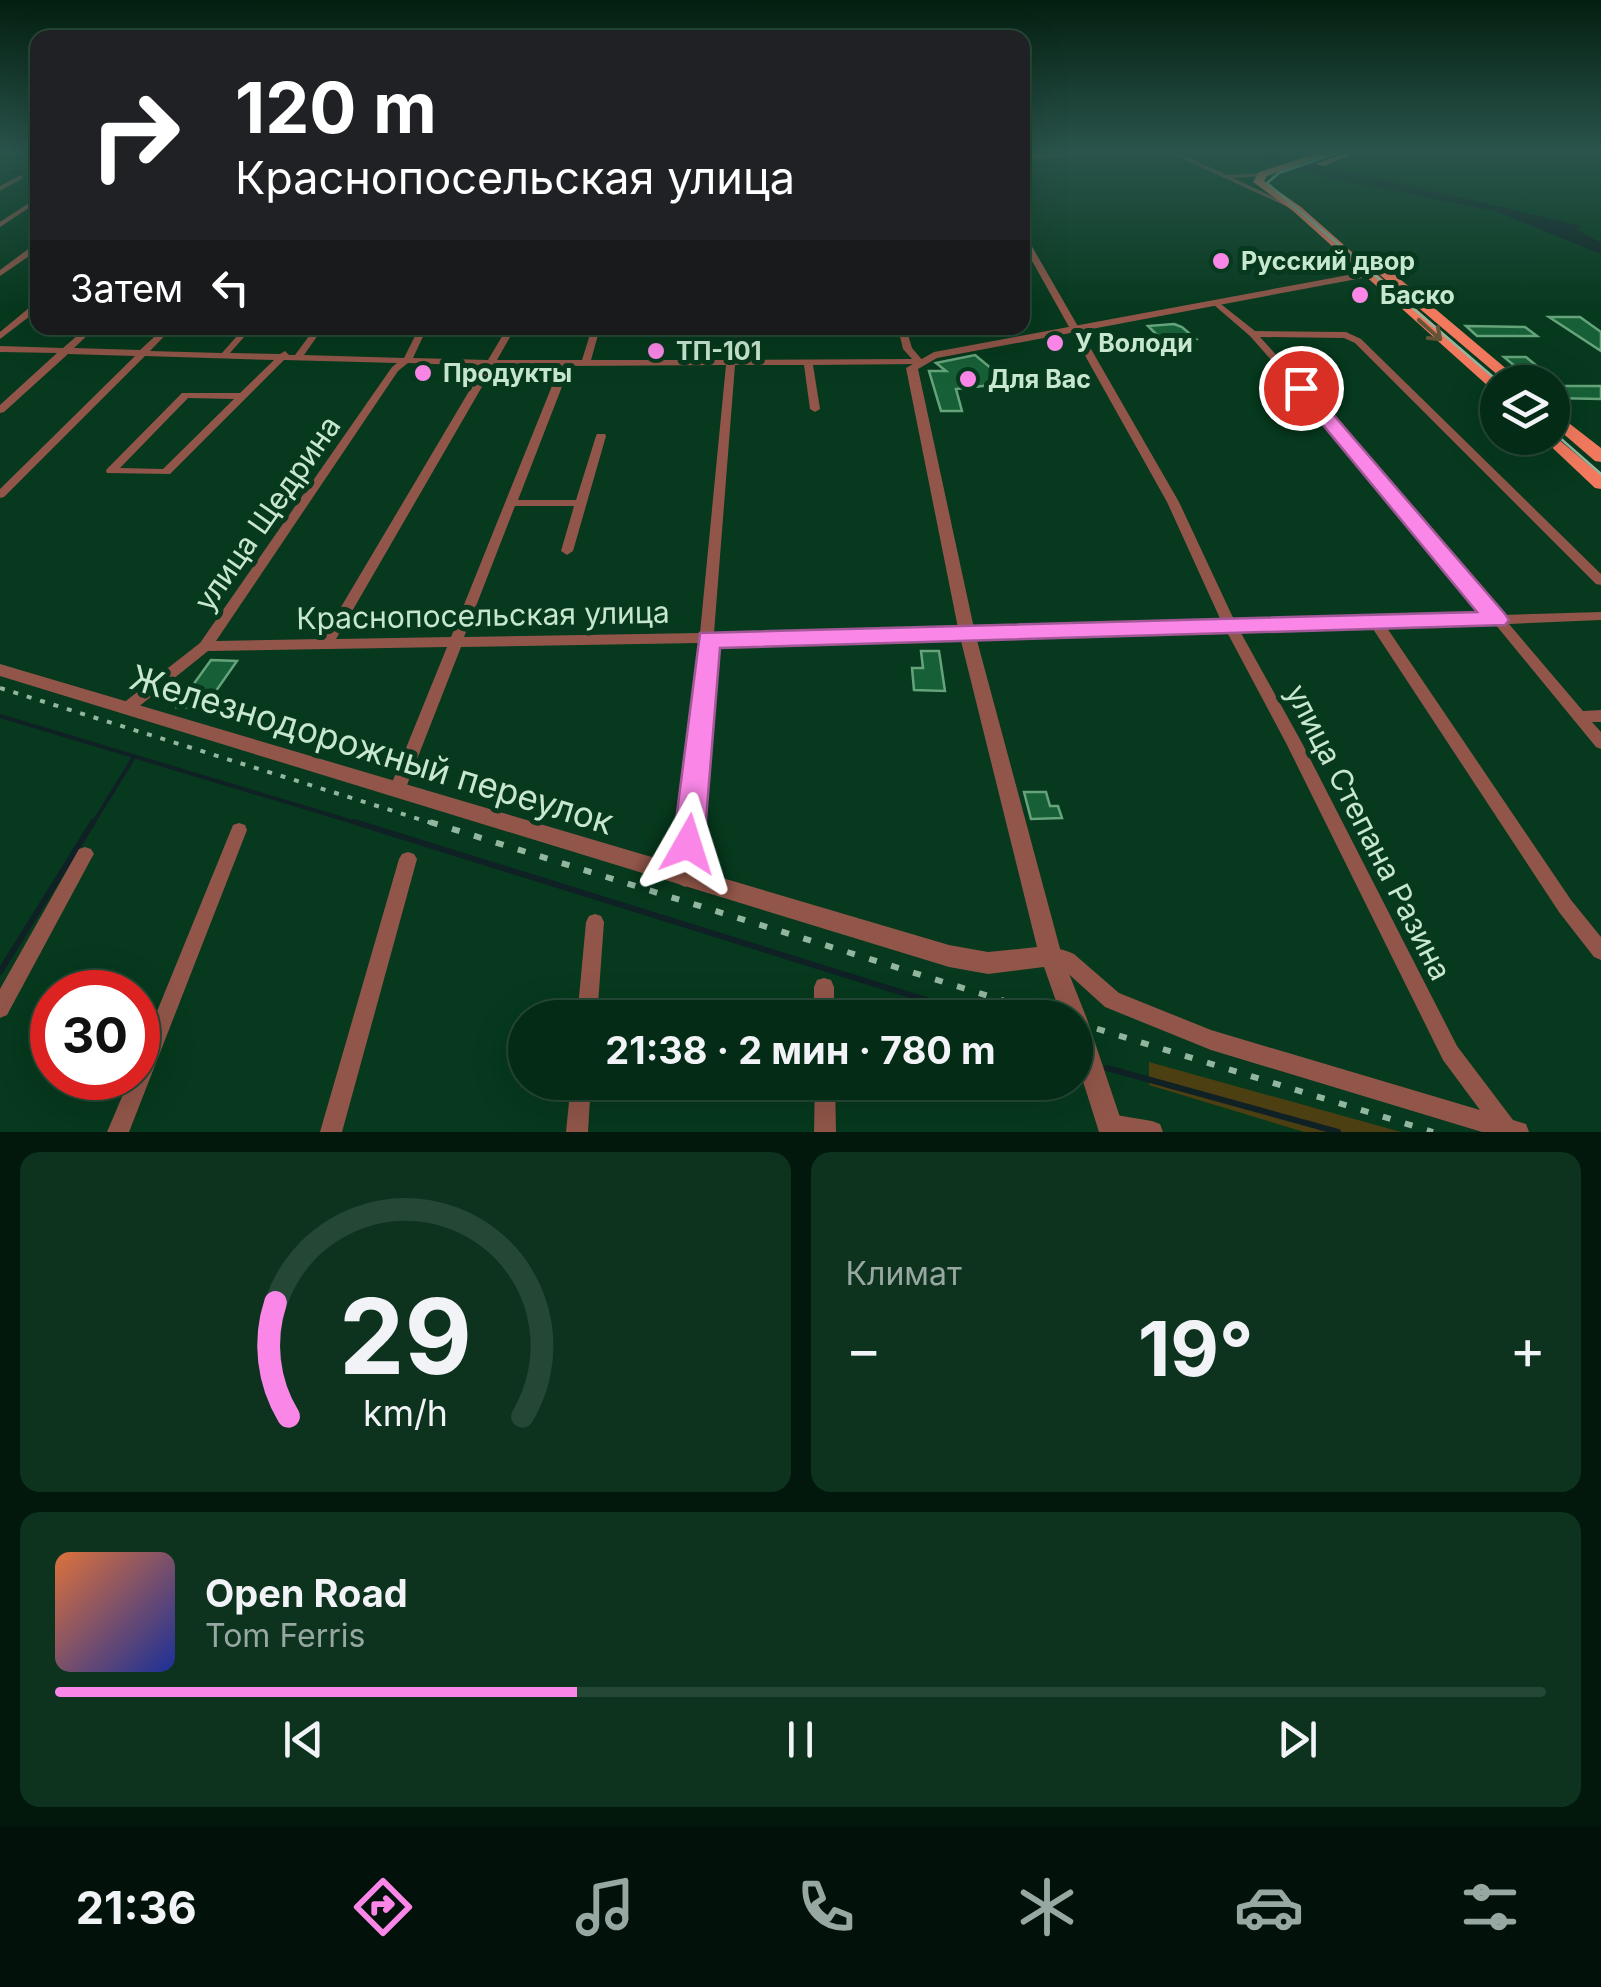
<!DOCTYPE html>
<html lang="ru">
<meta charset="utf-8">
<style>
body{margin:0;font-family:Inter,sans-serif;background:#0d331f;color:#f1f3f6;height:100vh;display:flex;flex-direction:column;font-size:38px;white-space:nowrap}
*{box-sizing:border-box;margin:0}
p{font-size:32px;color:#97a7a1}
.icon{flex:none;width:55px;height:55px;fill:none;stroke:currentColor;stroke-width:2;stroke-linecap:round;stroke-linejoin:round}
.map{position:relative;height:1132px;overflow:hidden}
.sheet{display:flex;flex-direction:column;gap:20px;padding:20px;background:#02180c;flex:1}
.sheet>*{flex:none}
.guide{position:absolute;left:30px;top:30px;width:1000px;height:305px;border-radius:20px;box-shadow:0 10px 40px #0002,0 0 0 2px #254735;background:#202124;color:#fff;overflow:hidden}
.controls{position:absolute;left:1480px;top:365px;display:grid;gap:20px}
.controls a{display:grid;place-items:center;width:90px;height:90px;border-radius:50%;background:#042b16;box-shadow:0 10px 40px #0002,0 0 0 2px #254735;font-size:50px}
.speed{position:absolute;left:30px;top:970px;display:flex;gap:20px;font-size:50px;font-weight:700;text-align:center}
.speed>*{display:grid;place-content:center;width:130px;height:130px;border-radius:50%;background:#042b16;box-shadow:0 10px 40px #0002,0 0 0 2px #254735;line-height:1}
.speed .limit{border:15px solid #d22;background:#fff;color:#111}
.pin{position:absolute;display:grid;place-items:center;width:85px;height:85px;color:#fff;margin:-42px;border:5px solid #fff;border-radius:50%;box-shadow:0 2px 10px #0007}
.me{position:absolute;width:110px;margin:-55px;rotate:6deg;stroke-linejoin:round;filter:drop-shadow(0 0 8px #0008)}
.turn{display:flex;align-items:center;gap:35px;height:210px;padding:0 40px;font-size:45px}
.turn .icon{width:130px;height:130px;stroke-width:2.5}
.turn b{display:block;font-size:70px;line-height:85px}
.then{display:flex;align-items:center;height:95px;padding:0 40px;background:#0003;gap:20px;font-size:38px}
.big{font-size:75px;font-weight:700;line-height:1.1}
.sheet .card{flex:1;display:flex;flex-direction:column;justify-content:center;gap:15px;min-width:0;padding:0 35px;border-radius:20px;background:#0d331f}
.sheet .dial{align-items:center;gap:0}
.dial svg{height:260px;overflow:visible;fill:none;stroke:#254735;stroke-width:7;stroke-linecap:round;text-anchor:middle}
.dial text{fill:#f1f3f6;stroke:none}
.song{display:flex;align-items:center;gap:30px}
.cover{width:120px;height:120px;border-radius:15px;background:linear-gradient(135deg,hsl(20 70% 55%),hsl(230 70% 35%))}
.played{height:10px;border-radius:5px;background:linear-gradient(90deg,#fa87e7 35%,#254735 35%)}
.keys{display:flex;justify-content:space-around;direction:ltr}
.heat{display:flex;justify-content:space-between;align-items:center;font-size:55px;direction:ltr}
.sheet .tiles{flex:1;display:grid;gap:20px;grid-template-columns:1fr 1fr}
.card:last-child{grid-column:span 2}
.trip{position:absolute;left:508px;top:1000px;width:585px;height:100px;border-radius:50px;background:#042b16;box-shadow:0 10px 40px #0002,0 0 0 2px #254735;font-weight:700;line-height:100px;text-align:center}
.tabs{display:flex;height:160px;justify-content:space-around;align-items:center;background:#021109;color:#97a7a1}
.tabs .icon{width:70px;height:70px}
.tabs .selected{color:#fa87e7}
.tabs b{font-size:45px;color:#f1f3f6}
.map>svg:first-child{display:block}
.green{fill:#4c3f12}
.water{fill:#0f2125}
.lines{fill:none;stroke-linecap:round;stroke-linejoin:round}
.stream-far2{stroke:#0f2125;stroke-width:2.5}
.stream-far1{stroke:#0f2125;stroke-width:4}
.stream{stroke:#0f2125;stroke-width:6}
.building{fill:#176037;stroke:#65a37a;stroke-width:2.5}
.minor{fill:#915649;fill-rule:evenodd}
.tertiary{fill:#915649;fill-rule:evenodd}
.secondary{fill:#c86a55;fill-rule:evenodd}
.primary{fill:#f2795e;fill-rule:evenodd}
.tram{stroke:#92b69f;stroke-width:2.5}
.rail-far1{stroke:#92b69f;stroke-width:4;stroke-dasharray:5 9;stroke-linecap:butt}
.rail{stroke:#92b69f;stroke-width:6;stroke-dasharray:8 15;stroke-linecap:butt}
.oneway{stroke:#645337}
.route{fill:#fa87e7;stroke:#a25896;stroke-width:2.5}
.poi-dot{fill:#fa87e7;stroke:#06391d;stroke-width:4}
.labels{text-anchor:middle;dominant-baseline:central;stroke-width:10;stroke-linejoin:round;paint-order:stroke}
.far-poi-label{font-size:25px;font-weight:bold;fill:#c8e7d1;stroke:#06391d;text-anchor:start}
.street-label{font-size:30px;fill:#c8e7d1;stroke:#06391d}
.near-street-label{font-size:35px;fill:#c8e7d1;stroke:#06391d}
</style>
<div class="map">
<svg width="1601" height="1132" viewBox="0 0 1601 1132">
<rect width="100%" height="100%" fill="#06391d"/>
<!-- green -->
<path class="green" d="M1149,1062L1401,1132H1304L1149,1085Z"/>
<!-- water -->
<path class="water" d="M1237,151L1270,153L1582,226L1576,229L1601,243V254L1497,212L1293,170Z"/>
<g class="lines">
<!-- stream-far2 -->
<path class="stream-far2" d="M0,173L38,172"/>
<!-- stream-far1 -->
<g class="stream-far1">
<path d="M0,716L363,825"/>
<path d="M92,825L134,757"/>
</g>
<!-- stream -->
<g class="stream">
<path d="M355,822L984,1018"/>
<path d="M0,972L93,822"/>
<path d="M1107,1068L1338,1132"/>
</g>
</g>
<!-- building -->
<g class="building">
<path d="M1549,317H1580L1601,332V351Z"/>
<path d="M1174,324L1182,327L1196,339L1164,342L1148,326Z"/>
<path d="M1466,326L1525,327L1537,336H1477Z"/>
<path d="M975,355L1009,383L956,389L962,411H941L929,371H946L936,363Z"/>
<path d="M1504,357H1526L1561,386H1601V399L1552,398V382H1534Z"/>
<path d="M921,651H939L945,691L914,690L912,668H923Z"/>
<path d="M211,660L237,661L204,708L177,707Z"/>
<path d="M1024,792H1046L1050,806H1058L1062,818L1031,819Z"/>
</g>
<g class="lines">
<!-- minor -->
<g class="minor">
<path d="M1110,151H1138L1135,153L1022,159V155Z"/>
<path d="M1166,151H1173L1227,175L1265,173L1263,176L1233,178L1297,208L1292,209Z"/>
<path d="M21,175L23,178L0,191V186Z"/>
<path d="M38,197V202L0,227V222Z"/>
<path d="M1022,234L1026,236L1179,502L1236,624L1487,616L1357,457L1250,336L1214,305L1213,303L1217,301L1255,331L1346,332L1361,339L1601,574V585L1596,584L1355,343L1344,338L1260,337L1365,453L1502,615L1601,612V620L1509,624L1583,711L1601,710V722H1592L1601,732V749L1596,747L1495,624L1387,628L1571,900L1601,937V960L1594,957L1559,912L1373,629L1241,633L1302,743L1457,1046L1513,1120L1526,1124L1529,1132H1482L1211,1050L1105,1007L1062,968L1044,962L1042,956L1044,950C1054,946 1064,950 1074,954L1119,993L1211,1030L1480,1110L1443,1060L1286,743L1228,634L713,642L694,879L691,884L685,887L679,884L676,879L699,643L461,647L405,790L403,795L397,797L391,795L389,790L447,647L208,651L132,712L127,713L122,712L120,708L122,704L200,643L392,367L397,363L284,360L170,474L107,473L106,471L107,469L182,393H240L274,360L145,356L4,497L0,498V489L135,356L68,354L4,412L0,413V405L57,353L0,352V346L63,348L86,328H95L74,348L140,350L164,328H172L150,351L222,353L244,328H252L230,353L280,354L285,351L289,355H295L315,328H323L304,355L404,358L419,328H427L413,358L488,360L507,328H515L497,360H582L592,328H600L591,360H727L730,328H738L736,360L912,359L903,349L898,328H906L912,348L924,362L922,364L813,365L820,409L815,412L810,409L804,365H735L714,633L1223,625L1167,502L1022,243ZM408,363L484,366L322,639L216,641L398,371ZM726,365L700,633L464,637L515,506H574L561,551L567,555L573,551L606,436L605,434H597L596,436L576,500H518L570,366ZM494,366H560L451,637L336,639ZM188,398L234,399L163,469L120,468Z"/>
<path d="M35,244H38V250L0,276V270Z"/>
<path d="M35,303H38V310L0,339V332Z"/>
<path d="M239,823L245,825L247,830L129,1132H107L130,1078H138V1058L231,830L233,825Z"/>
<path d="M85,847L91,849L94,854L91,859L7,1015L0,1018V989L79,849Z"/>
<path d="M408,852L414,854L417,859L342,1132H320L399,859L402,854Z"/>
<path d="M595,914L601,916L604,922L597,1018H577L586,922L589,916Z"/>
<path d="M824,978L831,980L834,987V1018H814V987L817,980Z"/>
<path d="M571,1082H591L588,1132H566Z"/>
<path d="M815,1082H835L836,1132H814Z"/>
<path d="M1110,1114L1152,1121L1160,1124L1163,1132H1102L1099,1125L1102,1117Z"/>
</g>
<!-- tertiary -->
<path class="tertiary" d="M1370,271L1373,272V276L937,358L918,369L975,633L1062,956L1087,1019L1125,1132H1099L1075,1056V1018H1062L1044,967L988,974L949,967L0,676V664L949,945L988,952L1037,947L959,633L906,368L934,352Z"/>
<!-- secondary -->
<path class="secondary" d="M1594,151H1601V153H1595Z"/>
<!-- primary -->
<g class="primary">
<path d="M1324,151H1337L1267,176L1264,181L1301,207L1499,382L1498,395L1293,211L1253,182L1259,172Z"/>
<path d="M1348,151H1361L1324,166L1316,164Z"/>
<path d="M1367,258H1375L1522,382H1506L1367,264Z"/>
<path d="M1552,410L1601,448V462L1595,461L1552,424Z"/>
<path d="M1552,434L1601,475V489L1595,488L1542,438H1552Z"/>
</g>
<!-- tram -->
<g class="tram">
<path d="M1343,151L1279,173L1267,183L1499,382"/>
<path d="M1552,431L1601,474"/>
</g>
<!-- rail-far1 -->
<path class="rail-far1" d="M0,688L438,825"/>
<!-- rail -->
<g class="rail">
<path d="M430,822L1059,1018"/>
<path d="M1075,1022L1433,1132"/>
</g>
</g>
<!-- one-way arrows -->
<defs><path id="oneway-shaft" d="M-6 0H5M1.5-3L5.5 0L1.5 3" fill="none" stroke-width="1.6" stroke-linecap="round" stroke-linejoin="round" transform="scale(2.5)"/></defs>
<use class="oneway" href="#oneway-shaft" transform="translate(1430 330) rotate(42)"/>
<!-- sky -->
<linearGradient id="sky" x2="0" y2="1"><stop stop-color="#031f10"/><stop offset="0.49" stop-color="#2a544c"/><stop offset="1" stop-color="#2a544c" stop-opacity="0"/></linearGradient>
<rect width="1601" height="309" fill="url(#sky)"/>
<!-- route -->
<path class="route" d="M1295,384H1307L1505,614L1509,620L1505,625L720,648L704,844L699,854L688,858L677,854L673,844L700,633L1477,612L1295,391Z"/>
<!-- markers -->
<g class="poi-dot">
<circle cx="1221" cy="261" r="10"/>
<circle cx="1360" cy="295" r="10"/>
<circle cx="1055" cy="343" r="10"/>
<circle cx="656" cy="351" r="10"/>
<circle cx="423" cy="373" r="10"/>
<circle cx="968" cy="379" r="10"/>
</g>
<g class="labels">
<!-- far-poi labels -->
<g class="far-poi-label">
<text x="1241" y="261">Русский двор</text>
<text x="1380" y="295">Баско</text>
<text x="1075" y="343">У Володи</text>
<text x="676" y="351">ТП-101</text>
<text x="443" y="373">Продукты</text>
<text x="988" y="379">Для Вас</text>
</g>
<!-- street labels -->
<g class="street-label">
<text transform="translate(267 513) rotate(-55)">улица Щедрина</text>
<text transform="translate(483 615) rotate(-1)">Краснопосельская улица</text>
<text transform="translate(1369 832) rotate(63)">улица Степана Разина</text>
</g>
<!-- near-street labels -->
<g class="near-street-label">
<text transform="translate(372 749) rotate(17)">Железнодорожный переулок</text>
</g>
</g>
</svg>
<div class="controls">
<a><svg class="icon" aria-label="layers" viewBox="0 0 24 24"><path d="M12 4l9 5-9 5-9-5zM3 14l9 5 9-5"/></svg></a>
</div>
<div class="speed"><div class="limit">30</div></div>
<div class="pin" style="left:1301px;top:388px;background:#d93025"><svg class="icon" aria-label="arrive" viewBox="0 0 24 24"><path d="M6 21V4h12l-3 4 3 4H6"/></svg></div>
<svg class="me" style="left:688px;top:844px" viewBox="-20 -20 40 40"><path d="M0-17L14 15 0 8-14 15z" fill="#fa87e7" stroke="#fff" stroke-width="4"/></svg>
<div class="trip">21:38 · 2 мин · 780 m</div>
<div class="guide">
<div class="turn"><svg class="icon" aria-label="right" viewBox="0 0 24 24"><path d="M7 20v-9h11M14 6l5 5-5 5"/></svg><div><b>120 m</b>Краснопосельская улица</div></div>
<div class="then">Затем<svg class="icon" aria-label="left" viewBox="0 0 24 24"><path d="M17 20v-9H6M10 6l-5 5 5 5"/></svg></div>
</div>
</div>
<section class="sheet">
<div class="tiles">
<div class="card dial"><svg viewBox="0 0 100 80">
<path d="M14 69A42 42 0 1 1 86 69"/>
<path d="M14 69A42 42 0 0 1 10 34" stroke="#fa87e7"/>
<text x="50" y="56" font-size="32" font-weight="700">29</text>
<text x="50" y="72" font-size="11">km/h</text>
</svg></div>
<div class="card"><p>Климат</p>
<div class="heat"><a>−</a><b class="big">19°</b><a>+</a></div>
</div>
<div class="card">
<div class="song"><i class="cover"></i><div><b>Open Road</b><p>Tom Ferris</p></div></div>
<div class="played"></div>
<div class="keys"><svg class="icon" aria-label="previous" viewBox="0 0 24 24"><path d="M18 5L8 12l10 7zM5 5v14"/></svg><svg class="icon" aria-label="pause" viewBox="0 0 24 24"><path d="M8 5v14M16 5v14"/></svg><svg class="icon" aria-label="next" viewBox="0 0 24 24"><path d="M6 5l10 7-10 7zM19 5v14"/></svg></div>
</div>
</div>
</section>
<nav class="tabs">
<b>21:36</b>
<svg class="icon selected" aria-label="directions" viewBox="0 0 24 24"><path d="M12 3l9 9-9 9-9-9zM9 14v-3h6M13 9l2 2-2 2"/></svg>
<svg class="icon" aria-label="music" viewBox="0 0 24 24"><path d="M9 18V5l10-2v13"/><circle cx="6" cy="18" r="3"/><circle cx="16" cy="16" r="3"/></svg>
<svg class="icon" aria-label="phone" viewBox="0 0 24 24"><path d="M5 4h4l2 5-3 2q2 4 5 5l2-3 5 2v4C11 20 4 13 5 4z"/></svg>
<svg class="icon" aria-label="climate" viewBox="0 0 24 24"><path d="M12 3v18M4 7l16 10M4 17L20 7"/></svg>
<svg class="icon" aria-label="car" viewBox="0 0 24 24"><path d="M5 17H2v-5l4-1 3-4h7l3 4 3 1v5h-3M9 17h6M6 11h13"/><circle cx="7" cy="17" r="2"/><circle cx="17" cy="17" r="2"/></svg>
<svg class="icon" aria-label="filters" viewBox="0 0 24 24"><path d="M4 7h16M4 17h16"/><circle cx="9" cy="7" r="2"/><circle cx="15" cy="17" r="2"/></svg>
</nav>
